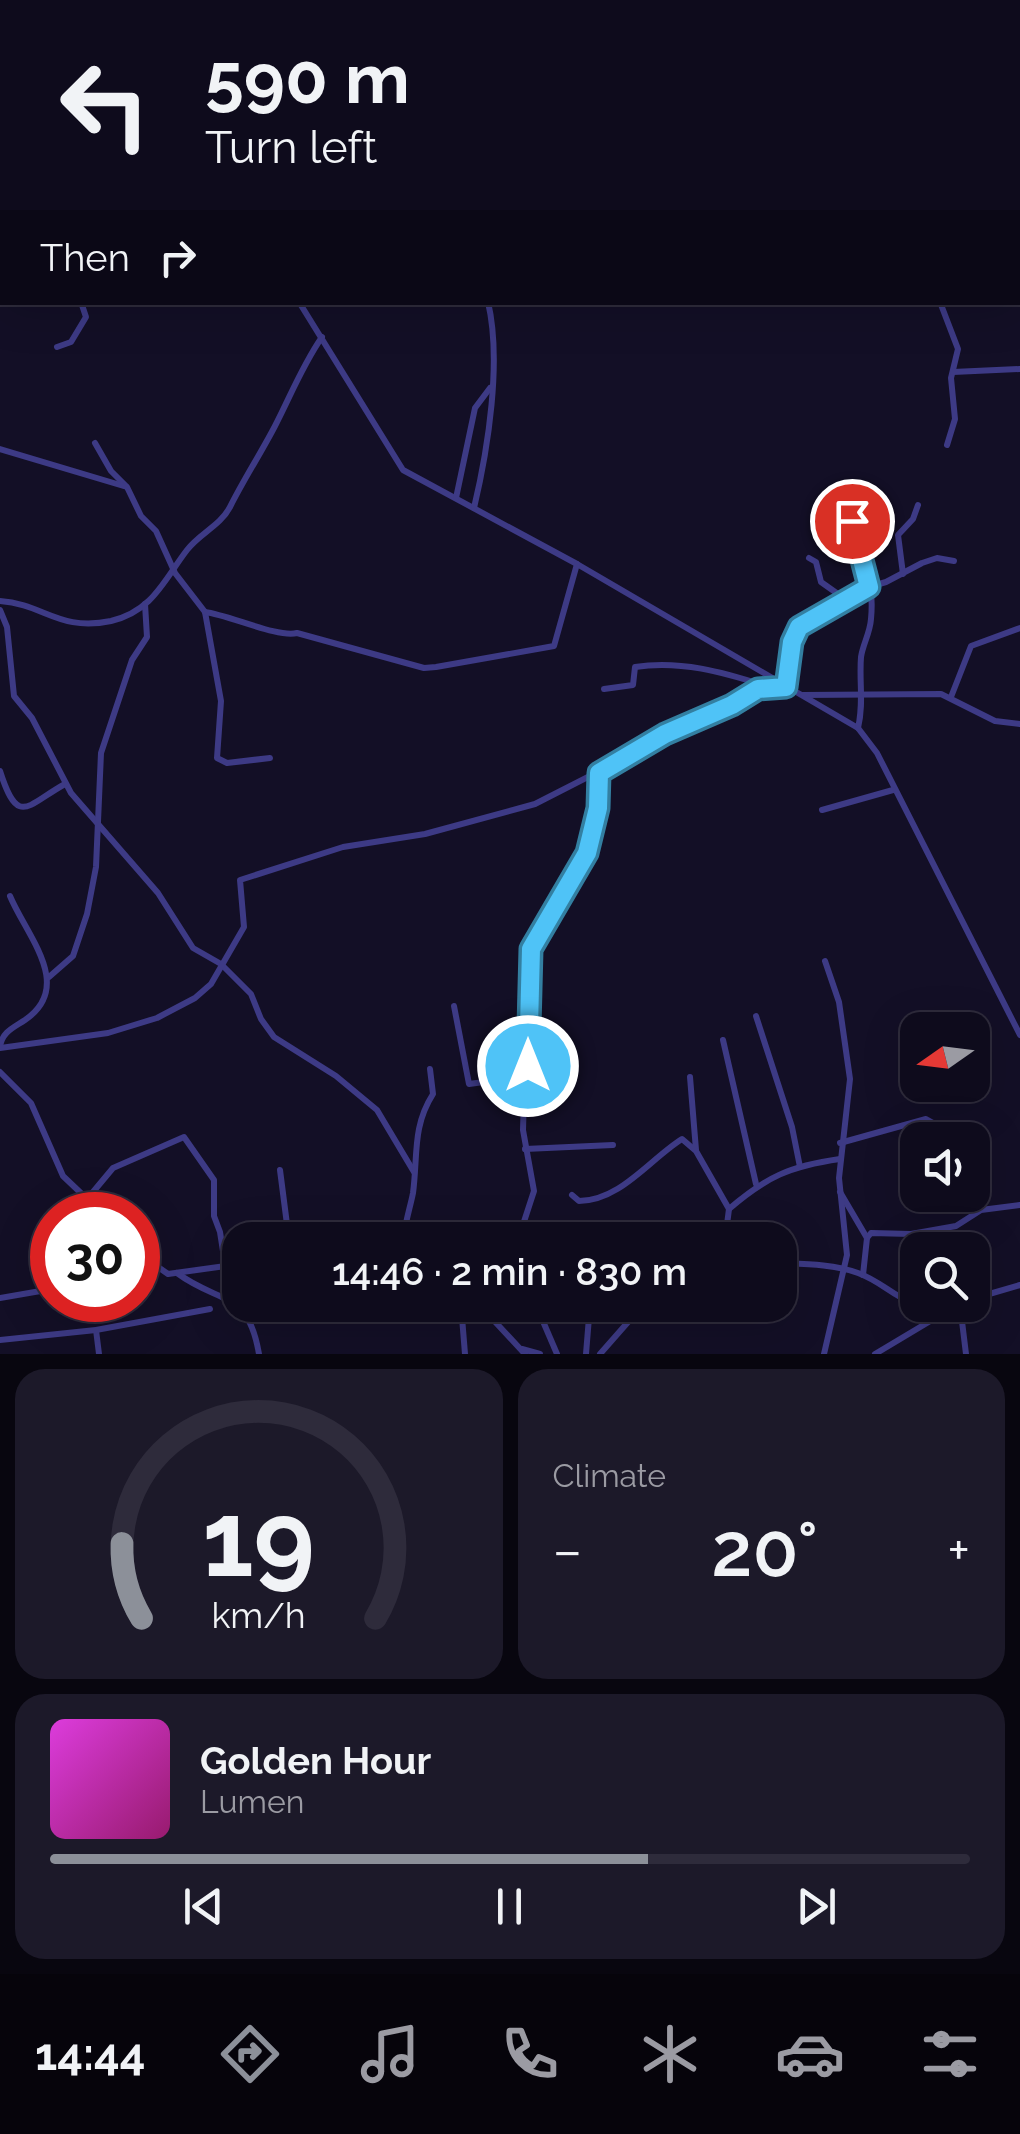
<!DOCTYPE html>
<meta charset="utf-8">
<style>
body{margin:0;font-family:Raleway,sans-serif;background:#1c1929;color:#f1f3f6;height:100vh;display:flex;flex-direction:column;font-size:38px;white-space:nowrap}
*{box-sizing:border-box;margin:0}
p{font-size:32px;color:#9b9ba3}
.icon{flex:none;width:55px;height:55px;fill:none;stroke:currentColor;stroke-width:2;stroke-linecap:round;stroke-linejoin:round}
.map{position:relative;height:1354px;overflow:hidden}
.details{display:flex;flex-direction:column;gap:15px;padding:15px;background:#08060f;flex:1}
.details>*{flex:none}
.hud{position:absolute;left:0px;top:0px;width:1020px;height:305px;box-shadow:0 10px 40px #0002,0 0 0 2px #2e2b3b;background:#0e0b1c;color:#f1f3f6;overflow:hidden}
.needle{width:65px;rotate:256deg}
.fabs{position:absolute;left:900px;top:1012px;display:grid;gap:20px}
.fabs a{display:grid;place-items:center;width:90px;height:90px;border-radius:20px;background:#0e0b1c;box-shadow:0 10px 40px #0002,0 0 0 2px #2e2b3b;font-size:50px}
.speed{position:absolute;left:30px;top:1192px;display:flex;gap:20px;font-size:50px;font-weight:700;text-align:center}
.speed>*{display:grid;place-content:center;width:130px;height:130px;border-radius:50%;background:#0e0b1c;box-shadow:0 10px 40px #0002,0 0 0 2px #2e2b3b;line-height:1}
.speed .limit{border:15px solid #d22;background:#fff;color:#111}
.pin{position:absolute;display:grid;place-items:center;width:85px;height:85px;color:#fff;margin:-42px;border:5px solid #fff;border-radius:50%;box-shadow:0 2px 10px #0007}
.me{position:absolute;width:110px;margin:-55px;rotate:0deg;stroke-linejoin:round;filter:drop-shadow(0 0 8px #0008)}
.turn{display:flex;align-items:center;gap:35px;height:210px;padding:0 40px;font-size:45px}
.turn .icon{width:130px;height:130px;stroke-width:2.5}
.turn b{display:block;font-size:70px;line-height:85px}
.then{display:flex;align-items:center;height:95px;padding:0 40px;background:#0003;gap:20px;font-size:38px}
.big{font-size:75px;font-weight:600;line-height:1.1}
.details .widget{flex:1;display:flex;flex-direction:column;justify-content:center;gap:15px;min-width:0;padding:0 35px;border-radius:30px;background:#1c1929}
.details .dial{align-items:center;gap:0}
.dial svg{height:260px;overflow:visible;fill:none;stroke:#2e2b3b;stroke-width:7;stroke-linecap:round;text-anchor:middle}
.dial text{fill:#f1f3f6;stroke:none}
.song{display:flex;align-items:center;gap:30px}
.cover{width:120px;height:120px;border-radius:15px;background:linear-gradient(135deg,hsl(300 70% 55%),hsl(320 70% 35%))}
.played{height:10px;border-radius:5px;background:linear-gradient(90deg,#8c9099 65%,#2e2b3b 65%)}
.keys{display:flex;justify-content:space-around;direction:ltr}
.heat{display:flex;justify-content:space-between;align-items:center;font-size:55px;direction:ltr}
.details .tiles{flex:1;display:grid;gap:15px;grid-template-columns:1fr 1fr}
.widget:last-child{grid-column:span 2}
.trip{position:absolute;left:222px;top:1222px;width:575px;height:100px;border-radius:30px;background:#0e0b1c;box-shadow:0 10px 40px #0002,0 0 0 2px #2e2b3b;font-weight:600;line-height:100px;text-align:center}
.menu{display:flex;height:160px;justify-content:space-around;align-items:center;background:#06040b;color:#9b9ba3}
.menu .icon{width:70px;height:70px}
.menu .on{color:#8c9099}
.menu b{font-size:45px;color:#f1f3f6}
.map>svg:first-child{display:block}
.lines{fill:none;stroke-linecap:round;stroke-linejoin:round}
.minor{stroke:#3d3a85;stroke-width:6}
.route-casing{stroke:#337fa1;stroke-width:25}
.route{stroke:#4fc3f7;stroke-width:18}
</style>
<div class="map">
<svg width="1020" height="1354" viewBox="0 0 1020 1354">
<rect width="100%" height="100%" fill="#130f26"/>
<g class="lines">
<!-- minor -->
<g class="minor">
<path d="M480,0L481,2"/>
<path d="M812,0L841,2"/>
<path d="M46,2L47,0"/>
<path d="M204,2L205,0"/>
<path d="M393,2L402,0"/>
<path d="M792,2L796,0"/>
<path d="M0,10L2,11"/>
<path d="M0,198H2"/>
<path d="M1018,280L1020,279"/>
<path d="M299,302L403,470L577,564L858,728L877,753L1020,1035"/>
<path d="M940,302L958,349L951,378L955,419L947,445"/>
<path d="M57,347L71,342L86,317L81,302"/>
<path d="M953,372L1020,369"/>
<path d="M95,443L111,471L126,486"/>
<path d="M0,449L127,487L141,516L156,531L175,573L205,612L221,701L217,758L227,763L270,758"/>
<path d="M456,498L475,408L490,388"/>
<path d="M474,508C488,449 502,361 488,302"/>
<path d="M821,516L838,511C865,528 874,589 871,619C870,633 863,644 861,657C859,682 864,703 858,728"/>
<path d="M809,558L816,562L821,582L845,599"/>
<path d="M903,574L898,535L913,519L918,505"/>
<path d="M0,601C44,604 59,632 111,621C153,611 164,580 187,550C200,533 220,526 230,507C244,479 261,453 275,426C291,395 302,366 322,337"/>
<path d="M0,610L7,627L14,696L32,718L71,793L158,893L193,948L221,964L251,994L261,1019L274,1037L336,1076L377,1110L414,1172"/>
<path d="M205,612C229,615 278,638 297,633L424,668L436,667L554,646L577,564"/>
<path d="M786,687L792,642L799,627L859,590L886,582L922,563L937,558L954,561"/>
<path d="M803,695L941,694L995,721L1020,724"/>
<path d="M951,697L971,646L1020,628"/>
<path d="M0,771C18,828 27,805 65,784"/>
<path d="M822,810L893,790"/>
<path d="M49,977L73,956L87,914L96,867L101,753L132,660L147,637L145,604"/>
<path d="M454,1006L469,1084L513,1078L524,1086"/>
<path d="M756,1016L792,1127L800,1167"/>
<path d="M723,1040L756,1184"/>
<path d="M0,1047C2,1032 13,1028 25,1020C75,986 26,935 10,896"/>
<path d="M0,1048L108,1033L157,1018L195,998L211,984L244,927L240,880L343,847L425,834L535,804L766,686C723,672 680,660 635,667L633,685L604,689"/>
<path d="M0,1072L31,1103L63,1176L104,1215"/>
<path d="M690,1077L696,1150"/>
<path d="M840,1143L926,1119L935,1124"/>
<path d="M525,1149L613,1145"/>
<path d="M280,1170L289,1240"/>
<path d="M840,1192L867,1238L863,1275"/>
<path d="M572,1195L579,1201C620,1201 650,1159 682,1139L696,1151L729,1209L725,1240"/>
<path d="M88,1198L113,1168L184,1137L214,1180V1216L220,1232L231,1302"/>
<path d="M729,1209C766,1177 790,1166 840,1159"/>
<path d="M867,1238L871,1233L911,1234L956,1226L981,1210L1020,1205"/>
<path d="M404,1240C404,1224 410,1209 413,1193C418,1156 412,1127 433,1094L430,1069"/>
<path d="M518,1240L534,1191L523,1130L528,964L531,949C565,893 604,842 599,773"/>
<path d="M138,1253L168,1274L240,1264"/>
<path d="M780,1263C806,1264 833,1264 858,1273C891,1285 901,1310 943,1305"/>
<path d="M138,1270L154,1265"/>
<path d="M177,1273C220,1305 248,1289 259,1354"/>
<path d="M0,1298L52,1289"/>
<path d="M972,1299L1020,1285"/>
<path d="M458,1305L486,1312L525,1354"/>
<path d="M461,1305L465,1354"/>
<path d="M536,1305L557,1354"/>
<path d="M960,1305L966,1354"/>
<path d="M96,1330L99,1354"/>
<path d="M0,1340L96,1330L210,1309"/>
<path d="M522,1349L540,1354"/>
<path d="M586,1354L590,1305"/>
<path d="M600,1354L643,1305"/>
<path d="M824,1354L847,1255L839,1178L850,1079L839,1002L825,961"/>
<path d="M875,1354L957,1305"/>
</g>
</g>
<g class="lines">
<defs>
<path id="route" d="M528,1066L531,949L587,853L598,808L599,773L665,734L732,705L758,689L786,687L792,642L799,627L869,587L852,521"/>
</defs>
<!-- route casing -->
<use href="#route" class="route-casing"/>
<!-- route -->
<use href="#route" class="route"/>
</g>
</svg>
<div class="fabs">
<a><svg class="needle" viewBox="-14 -14 28 28"><path d="M0-13l5 13h-10z" fill="#e53935"/><path d="M0 13l5-13h-10z" fill="#9b9ba3"/></svg></a>
<a><svg class="icon" aria-label="sound" viewBox="0 0 24 24"><path d="M4 9h4l5-4v14l-5-4H4zM17 9q2 3 0 6"/></svg></a>
<a><svg class="icon" aria-label="search" viewBox="0 0 24 24"><circle cx="10" cy="10" r="6"/><path d="M15 15l6 6"/></svg></a>
</div>
<div class="speed"><div class="limit">30</div></div>
<div class="pin" style="left:852px;top:521px;background:#d93025"><svg class="icon" aria-label="arrive" viewBox="0 0 24 24"><path d="M6 21V4h12l-3 4 3 4H6"/></svg></div>
<svg class="me" style="left:528px;top:1066px" viewBox="-20 -20 40 40"><circle r="17" fill="#4fc3f7" stroke="#fff" stroke-width="3"/><path d="M0-11L8 9 0 5-8 9z" fill="#fff"/></svg>
<div class="trip">14:46 · 2 min · 830 m</div>
<div class="hud">
<div class="turn"><svg class="icon" aria-label="left" viewBox="0 0 24 24"><path d="M17 20v-9H6M10 6l-5 5 5 5"/></svg><div><b>590 m</b>Turn left</div></div>
<div class="then">Then<svg class="icon" aria-label="right" viewBox="0 0 24 24"><path d="M7 20v-9h11M14 6l5 5-5 5"/></svg></div>
</div>
</div>
<section class="details">
<div class="tiles">
<div class="widget dial"><svg viewBox="0 0 100 80">
<path d="M14 69A42 42 0 1 1 86 69"/>
<path d="M14 69A42 42 0 0 1 8 46" stroke="#8c9099"/>
<text x="50" y="56" font-size="32" font-weight="700">19</text>
<text x="50" y="72" font-size="11">km/h</text>
</svg></div>
<div class="widget"><p>Climate</p>
<div class="heat"><a>−</a><b class="big">20°</b><a>+</a></div>
</div>
<div class="widget">
<div class="song"><i class="cover"></i><div><b>Golden Hour</b><p>Lumen</p></div></div>
<div class="played"></div>
<div class="keys"><svg class="icon" aria-label="previous" viewBox="0 0 24 24"><path d="M18 5L8 12l10 7zM5 5v14"/></svg><svg class="icon" aria-label="pause" viewBox="0 0 24 24"><path d="M8 5v14M16 5v14"/></svg><svg class="icon" aria-label="next" viewBox="0 0 24 24"><path d="M6 5l10 7-10 7zM19 5v14"/></svg></div>
</div>
</div>
</section>
<nav class="menu">
<b>14:44</b>
<svg class="icon on" aria-label="directions" viewBox="0 0 24 24"><path d="M12 3l9 9-9 9-9-9zM9 14v-3h6M13 9l2 2-2 2"/></svg>
<svg class="icon" aria-label="music" viewBox="0 0 24 24"><path d="M9 18V5l10-2v13"/><circle cx="6" cy="18" r="3"/><circle cx="16" cy="16" r="3"/></svg>
<svg class="icon" aria-label="phone" viewBox="0 0 24 24"><path d="M5 4h4l2 5-3 2q2 4 5 5l2-3 5 2v4C11 20 4 13 5 4z"/></svg>
<svg class="icon" aria-label="climate" viewBox="0 0 24 24"><path d="M12 3v18M4 7l16 10M4 17L20 7"/></svg>
<svg class="icon" aria-label="car" viewBox="0 0 24 24"><path d="M5 17H2v-5l4-1 3-4h7l3 4 3 1v5h-3M9 17h6M6 11h13"/><circle cx="7" cy="17" r="2"/><circle cx="17" cy="17" r="2"/></svg>
<svg class="icon" aria-label="filters" viewBox="0 0 24 24"><path d="M4 7h16M4 17h16"/><circle cx="9" cy="7" r="2"/><circle cx="15" cy="17" r="2"/></svg>
</nav>
